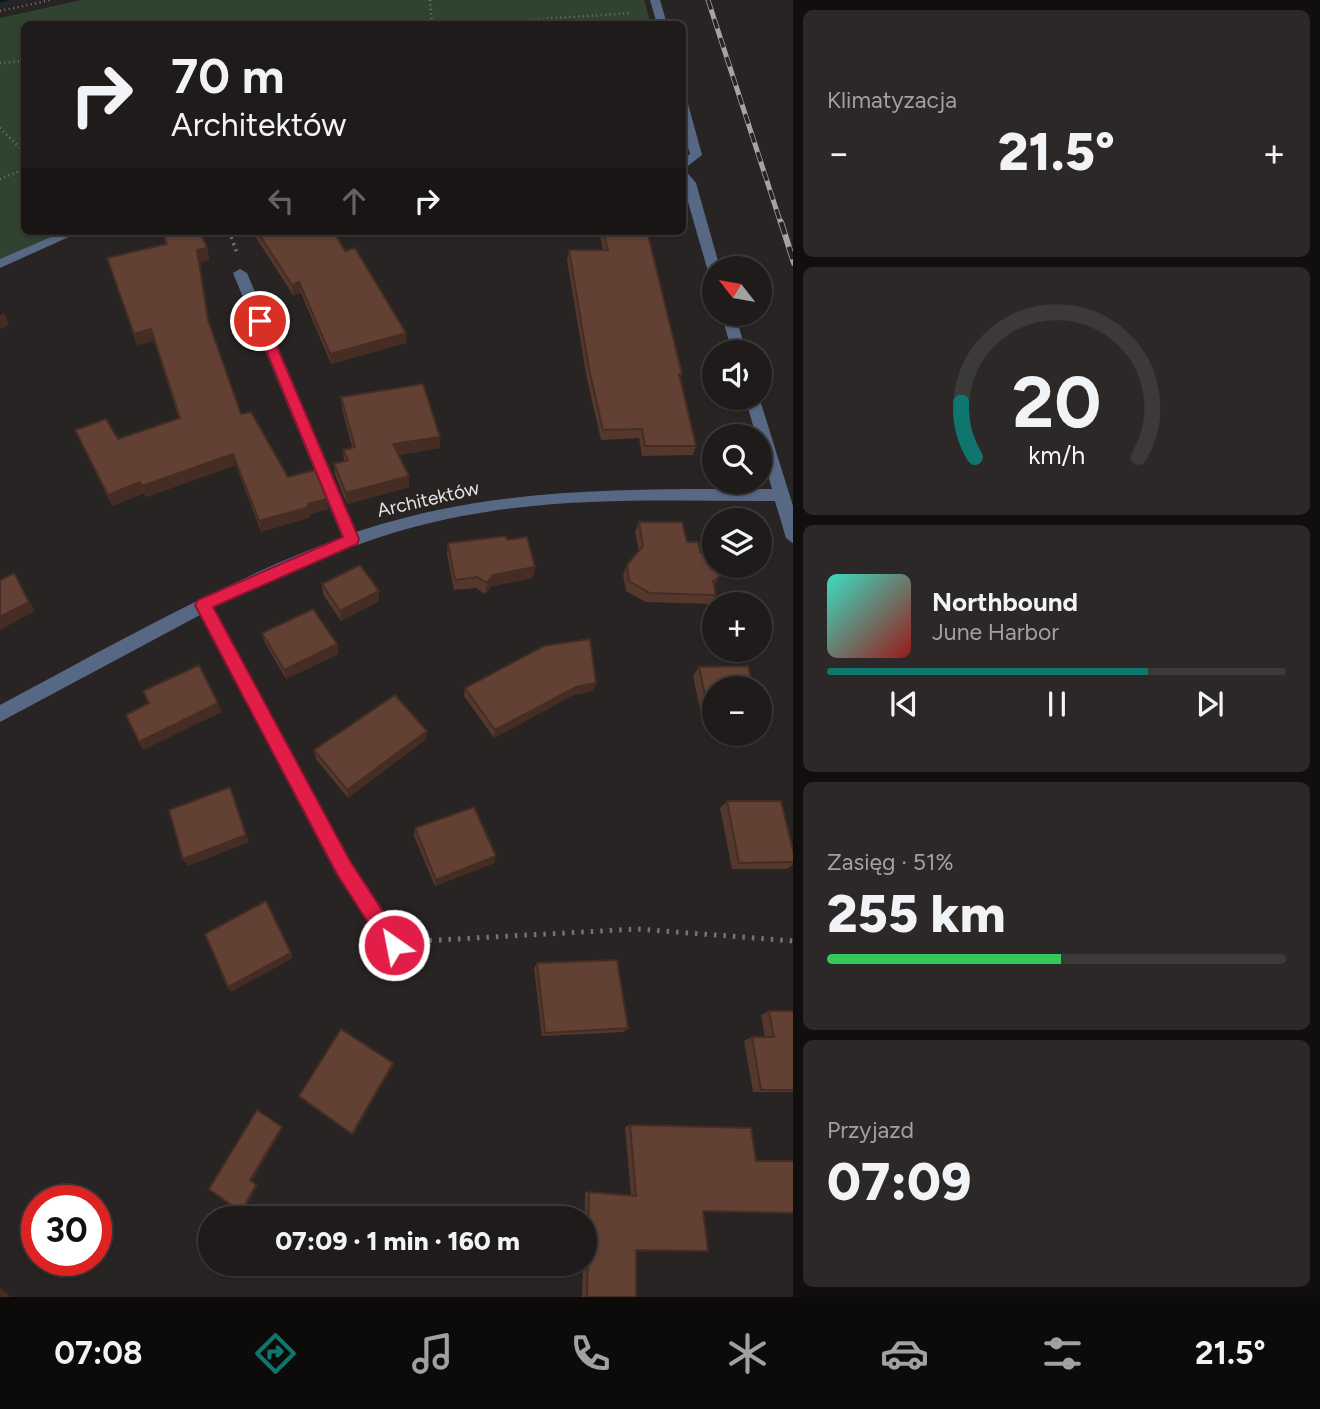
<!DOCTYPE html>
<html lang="pl">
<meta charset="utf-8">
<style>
body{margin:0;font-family:Figtree,sans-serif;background:#2b2827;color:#f1f3f6;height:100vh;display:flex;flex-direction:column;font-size:26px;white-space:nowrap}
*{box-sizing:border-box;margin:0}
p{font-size:23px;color:#a1a1a2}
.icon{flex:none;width:38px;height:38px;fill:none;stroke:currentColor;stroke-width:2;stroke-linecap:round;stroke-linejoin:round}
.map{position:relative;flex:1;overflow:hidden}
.details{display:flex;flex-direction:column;gap:10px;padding:10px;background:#100f0e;width:527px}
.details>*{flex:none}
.top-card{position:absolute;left:21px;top:21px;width:665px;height:214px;border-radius:10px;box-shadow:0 2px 5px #0004,0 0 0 2px #3c3939;background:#1e1b1a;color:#f1f3f6;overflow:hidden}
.needle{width:46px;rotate:301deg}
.buttons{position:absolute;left:702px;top:256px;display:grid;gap:14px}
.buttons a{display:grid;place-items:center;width:70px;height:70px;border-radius:50%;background:#1e1b1a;box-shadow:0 2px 5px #0004,0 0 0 2px #3c3939;font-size:35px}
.speed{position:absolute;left:21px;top:1185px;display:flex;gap:14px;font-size:35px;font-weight:700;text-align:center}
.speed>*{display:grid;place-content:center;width:91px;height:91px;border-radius:50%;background:#1e1b1a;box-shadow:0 2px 5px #0004,0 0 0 2px #3c3939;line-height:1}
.speed .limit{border:10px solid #d22;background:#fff;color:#111}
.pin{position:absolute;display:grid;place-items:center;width:60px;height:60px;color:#fff;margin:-30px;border:4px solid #fff;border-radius:50%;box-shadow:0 2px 7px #0007}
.me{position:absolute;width:77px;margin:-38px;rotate:327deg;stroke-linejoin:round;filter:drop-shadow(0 0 5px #0008)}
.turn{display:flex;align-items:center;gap:24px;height:147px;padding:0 35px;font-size:32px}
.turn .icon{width:91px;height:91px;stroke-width:2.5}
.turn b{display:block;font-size:49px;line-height:60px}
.lanes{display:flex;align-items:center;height:66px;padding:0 35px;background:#0003;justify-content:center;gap:35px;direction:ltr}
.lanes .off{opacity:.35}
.big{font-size:52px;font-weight:800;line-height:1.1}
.details .card{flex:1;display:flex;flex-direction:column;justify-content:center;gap:10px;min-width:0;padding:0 24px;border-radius:10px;background:#2b2827}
.details .dial{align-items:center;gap:0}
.dial svg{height:182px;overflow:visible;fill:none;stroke:#3c3939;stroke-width:7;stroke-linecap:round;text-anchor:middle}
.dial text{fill:#f1f3f6;stroke:none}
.song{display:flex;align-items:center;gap:21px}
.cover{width:84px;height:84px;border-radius:10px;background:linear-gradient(135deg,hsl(170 70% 55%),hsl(0 70% 35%))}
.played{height:7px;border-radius:4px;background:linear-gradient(90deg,#0f766e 70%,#3c3939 70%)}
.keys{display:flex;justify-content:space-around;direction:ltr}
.heat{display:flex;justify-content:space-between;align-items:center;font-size:38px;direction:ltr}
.charge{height:10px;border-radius:5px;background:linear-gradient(90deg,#34c759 51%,#3c3939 0)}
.trip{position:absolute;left:198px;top:1206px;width:399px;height:70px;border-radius:35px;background:#1e1b1a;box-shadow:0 2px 5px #0004,0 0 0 2px #3c3939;font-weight:800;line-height:70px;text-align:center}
.tab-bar{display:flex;height:112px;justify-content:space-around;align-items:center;background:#0c0b0a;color:#a1a1a2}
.tab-bar .icon{width:49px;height:49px}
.tab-bar .on{color:#0f766e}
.tab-bar b{font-size:32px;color:#f1f3f6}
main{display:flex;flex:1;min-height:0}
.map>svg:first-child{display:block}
.green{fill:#2f4330}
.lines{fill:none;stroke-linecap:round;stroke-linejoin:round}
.stream{fill:#011826;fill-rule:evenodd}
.path-far2{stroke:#767372;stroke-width:2.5;stroke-dasharray:1 3.5;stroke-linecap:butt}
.path-far1{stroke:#767372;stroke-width:3.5;stroke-dasharray:2 4.5;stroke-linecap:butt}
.path{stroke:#767372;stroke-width:5;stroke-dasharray:2.5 7;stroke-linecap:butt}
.minor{fill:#576885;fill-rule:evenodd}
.rail-far1-casing{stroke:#a6a3a2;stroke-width:5}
.rail-casing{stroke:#a6a3a2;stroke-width:6}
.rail-far1{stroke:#282423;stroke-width:3.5;stroke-dasharray:10;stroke-linecap:butt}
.rail{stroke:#282423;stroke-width:4.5;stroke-dasharray:13;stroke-linecap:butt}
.wall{fill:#54372d}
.shaded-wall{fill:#452d24}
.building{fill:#624034;stroke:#452d24;stroke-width:2}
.route{fill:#e11d48;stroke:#92132f;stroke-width:2}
.labels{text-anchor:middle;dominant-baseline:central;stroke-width:5;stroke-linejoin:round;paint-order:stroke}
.street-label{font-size:19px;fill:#e5e2e1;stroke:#282423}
</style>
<main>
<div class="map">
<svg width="794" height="1297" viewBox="0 0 794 1297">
<rect width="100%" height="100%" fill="#282423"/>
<!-- green -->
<path class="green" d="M81,0H644L651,24H24V231H76L0,264V18Z"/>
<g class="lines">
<!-- stream -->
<path class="stream" d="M0,0H8L0,3Z"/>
<!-- path-far2 -->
<g class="path-far2">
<path d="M430,0L432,24"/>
<path d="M0,11L51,0"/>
<path d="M466,24L632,13"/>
<path d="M0,63L24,61"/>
<path d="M0,128L24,152"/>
<path d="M0,179L24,169"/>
</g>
<!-- path-far1 -->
<path class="path-far1" d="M229,231L237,253"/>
<!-- path -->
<path class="path" d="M420,941L637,929L794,941"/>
<!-- minor -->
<g class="minor">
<path d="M650,0H660L667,24H657Z"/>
<path d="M682,101L688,104L702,155L684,169L696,183L720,268H714V272L707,268L682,181V160L690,154L682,127Z"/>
<path d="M65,231H82L0,268V259Z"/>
<path d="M240,269L247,273L356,532C494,486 628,489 772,489L760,448V436H756L745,397H759L794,509V544L786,538L775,501C671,501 565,496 462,516C375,532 293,569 213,608L350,860L401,938L404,945L401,952L394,955L387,952L336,874L200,615L0,722V705C112,645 223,582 342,537L233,273Z"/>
<path d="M721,313H735L746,352H732Z"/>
</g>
<defs>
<path id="rail-far1" d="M708,0L781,224"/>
<path id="rail" d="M781,222L794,263"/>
</defs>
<!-- rail-far1 casing -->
<use href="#rail-far1" class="rail-far1-casing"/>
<!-- rail casing -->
<use href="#rail" class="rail-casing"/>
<!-- rail-far1 -->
<use href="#rail-far1" class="rail-far1"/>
<!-- rail -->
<use href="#rail" class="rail"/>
</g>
<!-- wall -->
<g class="wall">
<path d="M162,231L207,248L209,260L200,262L209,323L241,414L288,477L328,509L310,514L311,517L261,532L236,465L146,497L144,493L112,506L75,430L118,439L179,419L154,341L137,345L111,270L166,244Z"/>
<path d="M254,231H333L406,343L331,364L301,293L293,295L255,236Z"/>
<path d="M599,231H647L682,374L680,379L696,446L693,455L642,456L639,438L601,440L587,379L567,260L569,250H603Z"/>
<path d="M341,397L440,448L399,455L409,487L347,504L335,475L334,464L344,461L343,450L352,447L342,409Z"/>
<path d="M639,522L687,542L701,553L715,585L714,586L716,595L711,604L646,602L626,591L623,575L627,565L639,551L635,532Z"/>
<path d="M507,540L535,567L533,578L492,586L485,594L476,588L454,590L447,554L448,543Z"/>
<path d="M322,584L379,591V601L341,621L323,594Z"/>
<path d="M262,633L337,644L338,654L286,679L265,643Z"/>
<path d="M699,667L714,688V728H704L693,676Z"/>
<path d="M465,688L593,691L573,695L494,738L464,696Z"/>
<path d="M426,739L348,798L316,759L314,750Z"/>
<path d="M727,801L794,855V864L787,869H732L720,808Z"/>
<path d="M415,828L494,863L435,886L414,836Z"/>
<path d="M537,963L628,1028L623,1032L542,1036L534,968Z"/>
<path d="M769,1011H794V1092H753L744,1041L752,1037H765L761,1015Z"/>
<path d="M630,1125L703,1211L636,1250V1297H582L583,1264H584L585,1192L631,1195L625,1127Z"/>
</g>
<!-- shaded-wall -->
<g class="shaded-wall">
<path d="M207,248L209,260L200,262L211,331L197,250Z"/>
<path d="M299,282L301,293L293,295L292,285Z"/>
<path d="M4,313L9,325L0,329V315Z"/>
<path d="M151,329L154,341L137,345L134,334Z"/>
<path d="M406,333V343L331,364L330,354Z"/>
<path d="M440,437V448L393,456V444Z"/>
<path d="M233,454L236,465L146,497L142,486Z"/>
<path d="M409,476V487L347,504L346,493Z"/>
<path d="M140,482L144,493L112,506L108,495Z"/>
<path d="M327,499L328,509L310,514L311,517L261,532L259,521L308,504Z"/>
<path d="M535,567L533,578L492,586L485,594L487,583L493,575Z"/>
<path d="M14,573L35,611L0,630V617Z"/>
<path d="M720,576L715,585L708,590L713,581Z"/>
<path d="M379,591V601L341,621L340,611Z"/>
<path d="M337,644L338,654L286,679L284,670Z"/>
<path d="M596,683L593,691L573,695L494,738L495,730L576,687Z"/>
<path d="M218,703L222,712L143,750L139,742Z"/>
<path d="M427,731L426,739L348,798L347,790Z"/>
<path d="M230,787L249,842L188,866L183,859Z"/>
<path d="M496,856L494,863L435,886L436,880Z"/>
<path d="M291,953L293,958L231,992L228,987Z"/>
<path d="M393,1063V1066L353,1135L352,1134Z"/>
<path d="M282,1127L283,1128L252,1181L258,1185L243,1212H241L250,1180Z"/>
<path d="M0,1288L11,1297H0Z"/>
</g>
<!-- building -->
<g class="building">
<path d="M162,231H200L207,248L197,250L208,320L241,414L251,412L288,477L315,470L327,499L308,504L309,507L259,521L233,454L142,486L140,482L108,495L75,430L106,419L118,439L180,418L151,329L134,334L107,258L167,244Z"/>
<path d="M257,231H333L345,251L355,248L406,333L330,354L299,282L292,285Z"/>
<path d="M603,231H647L682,374H679L696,446H645L642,429L603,430L589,369L569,250H608Z"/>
<path d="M423,384L440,437L393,444L409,476L346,493L334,464L348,460L343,450L355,447L341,397Z"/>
<path d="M639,522H682L687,542H698L701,553H714V565H718L720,576L713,581L716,595L650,593L629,581L627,565L643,546Z"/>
<path d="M506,536L507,540L527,537L535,567L493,575L487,583L477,577L455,580L448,543Z"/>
<path d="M360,565L379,591L340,611L322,584Z"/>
<path d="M14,573L29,602L0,617V580Z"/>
<path d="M313,609L337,644L284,670L262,633Z"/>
<path d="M590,639L596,683L576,687L495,730L465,688L544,646Z"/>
<path d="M199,665L218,703L139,742L126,715L149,703L143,691Z"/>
<path d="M748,666L753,688H714V719H710L699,667Z"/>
<path d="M395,695L427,731L347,790L314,750Z"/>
<path d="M230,787L246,835L183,859L169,810Z"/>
<path d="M727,801H781L794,855V862L739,863Z"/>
<path d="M474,807L496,856L436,880L415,828Z"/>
<path d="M266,901L291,953L228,987L205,934Z"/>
<path d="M617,960L628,1028L545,1033L537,963Z"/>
<path d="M769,1011H794V1090H761L752,1037H774Z"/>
<path d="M341,1029L393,1063L352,1134L299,1096Z"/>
<path d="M257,1110L282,1127L250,1180L256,1185L241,1212L209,1189Z"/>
<path d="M630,1125L751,1128L756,1161H794V1213L703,1211L708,1251L636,1250V1297H587L589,1192L636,1196Z"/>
</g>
<!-- route -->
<path class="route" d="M260,317L266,321L359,539L357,544L213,607L350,861L400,938L403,945L400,952L394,954L387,952L337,874L195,605L198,600L343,537L254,321Z"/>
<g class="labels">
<!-- street labels -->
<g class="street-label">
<text transform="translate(428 499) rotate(-13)">Architektów</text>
</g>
</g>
</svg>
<div class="buttons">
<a><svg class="needle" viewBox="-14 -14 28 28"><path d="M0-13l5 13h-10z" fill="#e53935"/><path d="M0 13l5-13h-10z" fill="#a1a1a2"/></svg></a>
<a><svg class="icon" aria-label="sound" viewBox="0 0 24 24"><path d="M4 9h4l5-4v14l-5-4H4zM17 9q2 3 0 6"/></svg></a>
<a><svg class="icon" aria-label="search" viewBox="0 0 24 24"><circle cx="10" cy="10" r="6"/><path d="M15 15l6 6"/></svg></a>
<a><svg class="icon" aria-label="layers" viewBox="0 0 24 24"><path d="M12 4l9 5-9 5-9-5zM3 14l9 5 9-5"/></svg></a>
<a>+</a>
<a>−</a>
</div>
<div class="speed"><div class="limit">30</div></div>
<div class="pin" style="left:260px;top:321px;background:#d93025"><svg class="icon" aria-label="arrive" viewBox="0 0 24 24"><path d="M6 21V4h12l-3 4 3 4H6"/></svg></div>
<svg class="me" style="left:394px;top:945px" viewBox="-20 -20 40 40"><circle r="17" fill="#e11d48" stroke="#fff" stroke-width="3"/><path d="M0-11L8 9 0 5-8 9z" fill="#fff"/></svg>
<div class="trip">07:09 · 1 min · 160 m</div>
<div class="top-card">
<div class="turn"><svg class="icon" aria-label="right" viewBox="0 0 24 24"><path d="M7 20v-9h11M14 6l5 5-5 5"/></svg><div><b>70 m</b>Architektów</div></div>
<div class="lanes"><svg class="icon off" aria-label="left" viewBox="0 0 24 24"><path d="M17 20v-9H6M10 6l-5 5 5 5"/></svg><svg class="icon off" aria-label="ahead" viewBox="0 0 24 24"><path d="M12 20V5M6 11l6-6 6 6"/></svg><svg class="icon" aria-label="right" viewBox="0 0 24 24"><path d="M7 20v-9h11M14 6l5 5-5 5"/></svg></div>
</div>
</div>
<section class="details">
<div class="card"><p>Klimatyzacja</p>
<div class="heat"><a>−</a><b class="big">21.5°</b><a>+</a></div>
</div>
<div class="card dial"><svg viewBox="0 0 100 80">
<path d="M14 69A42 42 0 1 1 86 69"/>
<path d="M14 69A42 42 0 0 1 8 45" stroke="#0f766e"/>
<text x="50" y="56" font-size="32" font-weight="700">20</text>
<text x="50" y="72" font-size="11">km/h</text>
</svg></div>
<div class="card">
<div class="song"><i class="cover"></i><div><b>Northbound</b><p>June Harbor</p></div></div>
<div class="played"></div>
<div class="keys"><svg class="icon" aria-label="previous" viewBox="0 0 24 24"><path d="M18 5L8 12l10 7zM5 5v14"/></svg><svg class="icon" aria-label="pause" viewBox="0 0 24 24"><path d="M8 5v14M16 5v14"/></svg><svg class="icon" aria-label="next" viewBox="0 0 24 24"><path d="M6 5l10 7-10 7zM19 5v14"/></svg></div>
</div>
<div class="card"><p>Zasięg · 51%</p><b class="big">255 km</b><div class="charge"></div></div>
<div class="card"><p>Przyjazd</p><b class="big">07:09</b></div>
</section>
</main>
<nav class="tab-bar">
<b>07:08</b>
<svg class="icon on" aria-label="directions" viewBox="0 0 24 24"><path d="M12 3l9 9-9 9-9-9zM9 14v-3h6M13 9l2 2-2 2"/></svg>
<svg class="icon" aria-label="music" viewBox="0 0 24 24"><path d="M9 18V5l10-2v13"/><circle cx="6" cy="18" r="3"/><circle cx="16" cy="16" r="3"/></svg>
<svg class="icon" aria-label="phone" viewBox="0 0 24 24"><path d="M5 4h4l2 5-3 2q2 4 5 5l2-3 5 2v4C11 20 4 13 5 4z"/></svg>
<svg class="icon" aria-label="climate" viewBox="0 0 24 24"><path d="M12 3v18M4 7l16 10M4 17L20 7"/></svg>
<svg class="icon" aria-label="car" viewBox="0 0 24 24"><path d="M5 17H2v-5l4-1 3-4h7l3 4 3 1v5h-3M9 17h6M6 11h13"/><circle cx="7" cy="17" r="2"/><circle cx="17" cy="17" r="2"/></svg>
<svg class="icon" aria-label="filters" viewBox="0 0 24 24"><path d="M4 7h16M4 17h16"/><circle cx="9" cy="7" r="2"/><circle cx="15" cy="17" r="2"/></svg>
<b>21.5°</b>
</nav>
